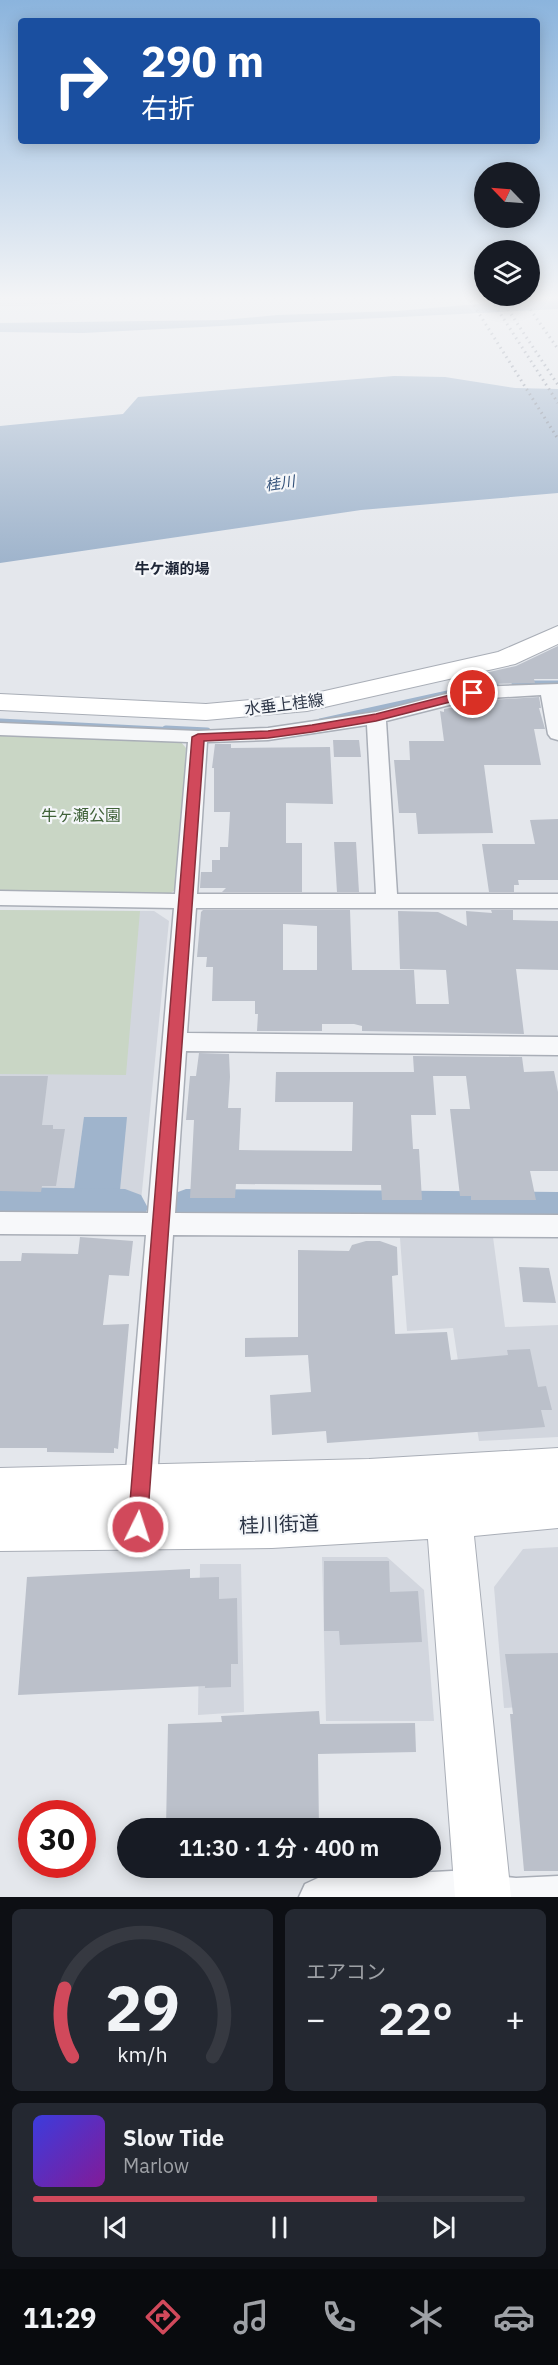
<!DOCTYPE html>
<html lang="ja">
<meta charset="utf-8">
<style>
body{margin:0;font-family:"IBM Plex Sans","Noto Sans JP",sans-serif;background:#242831;color:#f1f3f6;height:100vh;display:flex;flex-direction:column;font-size:22px;white-space:nowrap}
*{box-sizing:border-box;margin:0}
p{font-size:20px;color:#9ea1a6}
.icon{flex:none;width:33px;height:33px;fill:none;stroke:currentColor;stroke-width:2;stroke-linecap:round;stroke-linejoin:round}
.map{position:relative;height:1897px;overflow:hidden}
.drawer{display:flex;flex-direction:column;gap:12px;padding:12px;background:#0d0f14;flex:1}
.drawer>*{flex:none}
.top-card{position:absolute;left:18px;top:18px;width:522px;height:126px;border-radius:6px;box-shadow:0 3px 15px #0003;background:#1a4fa0;color:#fff;overflow:hidden}
.needle{width:39px;rotate:295deg}
.tools{position:absolute;left:474px;top:162px;display:grid;gap:12px}
.tools a{display:grid;place-items:center;width:66px;height:66px;border-radius:50%;background:#171b24;box-shadow:0 3px 15px #0003;font-size:30px}
.speed{position:absolute;left:18px;top:1800px;display:flex;gap:12px;font-size:30px;font-weight:700;text-align:center}
.speed>*{display:grid;place-content:center;width:78px;height:78px;border-radius:50%;background:#171b24;box-shadow:0 3px 15px #0003;line-height:1}
.speed .limit{border:9px solid #d22;background:#fff;color:#111}
.pin{position:absolute;display:grid;place-items:center;width:51px;height:51px;color:#fff;margin:-26px;border:3px solid #fff;border-radius:50%;box-shadow:0 2px 6px #0007}
.me{position:absolute;width:66px;margin:-33px;rotate:4deg;stroke-linejoin:round;filter:drop-shadow(0 0 4px #0008)}
.turn{display:flex;align-items:center;gap:21px;height:126px;padding:0 24px;font-size:27px}
.turn .icon{width:78px;height:78px;stroke-width:2.5}
.turn b{display:block;font-size:42px;line-height:51px}
.big{font-size:45px;font-weight:600;line-height:1.1}
.drawer .tile{flex:1;display:flex;flex-direction:column;justify-content:center;gap:9px;min-width:0;padding:0 21px;border-radius:9px;background:#242831}
.drawer .dial{align-items:center;gap:0}
.dial svg{height:156px;overflow:visible;fill:none;stroke:#363941;stroke-width:7;stroke-linecap:round;text-anchor:middle}
.dial text{fill:#f1f3f6;stroke:none}
.song{display:flex;align-items:center;gap:18px}
.cover{width:72px;height:72px;border-radius:9px;background:linear-gradient(135deg,hsl(240 70% 55%),hsl(290 70% 35%))}
.played{height:6px;border-radius:3px;background:linear-gradient(90deg,#d1495b 70%,#363941 70%)}
.keys{display:flex;justify-content:space-around;direction:ltr}
.heat{display:flex;justify-content:space-between;align-items:center;font-size:33px;direction:ltr}
.drawer .tiles{flex:1;display:grid;gap:12px;grid-template-columns:1fr 1fr}
.tile:last-child{grid-column:span 2}
.trip{position:absolute;left:117px;top:1818px;width:324px;height:60px;border-radius:30px;background:#171b24;box-shadow:0 3px 15px #0003;font-weight:600;line-height:60px;text-align:center}
.dock{display:flex;height:96px;justify-content:space-around;align-items:center;background:#090b0e;color:#9ea1a6}
.dock .icon{width:42px;height:42px}
.dock .current{color:#d1495b}
.dock b{font-size:27px;color:#f1f3f6}
.map>svg:first-child{display:block}
.built{fill:#d2d6de}
.green{fill:#c9d6c5}
.water{fill:#9fb4cc}
.lines{fill:none;stroke-linecap:round;stroke-linejoin:round}
.stream-far1{stroke:#9fb4cc;stroke-width:5}
.stream{stroke:#9fb4cc;stroke-width:7}
.river{fill:#9fb4cc;fill-rule:evenodd}
.building{fill:#bbc0ca;fill-rule:evenodd}
.street-casing{stroke:#a9aeb7;stroke-width:3}
.secondary-casing{stroke:#a9aeb7;stroke-width:2}
.street{fill:#f7f8fa;fill-rule:evenodd}
.secondary{fill:#fff;fill-rule:evenodd}
.rail{stroke:#7d8696;stroke-width:3;stroke-dasharray:1.5 4;stroke-linecap:butt}
.route{fill:#d1495b;stroke:#882f3b;stroke-width:1.5}
.labels{text-anchor:middle;dominant-baseline:central;stroke-width:4.5;stroke-linejoin:round;paint-order:stroke}
.far-water-label{font-size:15px;font-style:italic;fill:#34527a;stroke:#f4f6f9}
.far-neighbourhood-label{font-size:15px;font-weight:bold;fill:#1d2536;stroke:#f4f6f9}
.street-label{font-size:16px;fill:#2b3445;stroke:#f4f6f9}
.park-label{font-size:16px;fill:#3f6138;stroke:#f4f6f9}
.near-street-label{font-size:20px;fill:#2b3445;stroke:#f4f6f9}
</style>
<div class="map">
<svg width="558" height="1897" viewBox="0 0 558 1897">
<rect width="100%" height="100%" fill="#e4e7ec"/>
<!-- built -->
<g class="built">
<path d="M0,296H102L56,305L0,306Z"/>
<path d="M0,910L154,911L169,921L141,1201L0,1200Z"/>
<path d="M493,1237L505,1327L558,1325V1437L479,1441L472,1398L458,1361L453,1328L407,1331L400,1238Z"/>
<path d="M558,1547V1705L504,1708L494,1587L523,1549Z"/>
<path d="M322,1557H387L424,1590L434,1721H326Z"/>
<path d="M200,1564H241L244,1712L198,1715Z"/>
</g>
<!-- green -->
<g class="green">
<path d="M0,730L180,741L186,748L178,888L168,895L0,893Z"/>
<path d="M0,910L140,911L126,1075L0,1074Z"/>
</g>
<!-- water -->
<g class="water">
<path d="M558,297V309L83,333L0,332V323L223,320L277,315L397,311Z"/>
<path d="M394,376L445,377L515,388L558,389V493L361,510L0,563V426L123,414L138,397Z"/>
<path d="M84,1117H127L120,1190H74Z"/>
</g>
<g class="lines">
<!-- stream-far1 -->
<g class="stream-far1">
<path d="M514,683H558"/>
<path d="M469,688L496,684"/>
<path d="M0,721L197,731"/>
<path d="M320,721L452,692"/>
</g>
<!-- stream -->
<path class="stream" d="M166,729L207,731"/>
<!-- river -->
<g class="river">
<path d="M0,1187L125,1189L141,1195L148,1208L141,1221L125,1227L0,1225Z"/>
<path d="M186,1189L558,1192V1230L186,1227L170,1221L163,1208L170,1195Z"/>
</g>
</g>
<!-- building -->
<g class="building">
<path d="M558,646V679H534L535,683L486,684L485,673L516,666Z"/>
<path d="M539,697L541,708H539L545,729H534L541,765H484L493,833L418,834L416,813H399L394,760H410L409,741H444L440,711L444,712V709L474,704L473,701Z"/>
<path d="M333,740H359L361,757H334Z"/>
<path d="M215,744H231V748L330,747L333,804L286,803V843H302V892H222L226,888H200L201,872H212V860H220V847H228L230,812H214V768H212Z"/>
<path d="M558,819V880H518L519,885H514V892H489L482,844H535L530,820Z"/>
<path d="M334,842H356L359,892H337Z"/>
<path d="M203,910H350L352,970H414L416,1004H449L446,970L400,969L398,911L438,912L467,926L466,911L492,913L491,910H513V920L558,921V970L516,969L524,1034L362,1031V1026L354,1024H322V1031H257L258,1014H255V1001H212L213,967H206L207,957H197L201,912ZM283,924L317,926V970H283Z"/>
<path d="M199,1053L229,1054L230,1077L228,1108H241L239,1150L352,1151L353,1102H275L276,1072H414L413,1056L522,1057L524,1072L554,1071L558,1092V1171H530L536,1200H471V1196H460L450,1109H470L466,1076H433L436,1115H411L413,1149H419L422,1200H382L381,1185L236,1184L235,1198H190L194,1120H186L190,1076H196Z"/>
<path d="M0,1076H48L42,1125H53V1129H65L56,1186H42L41,1192L0,1191Z"/>
<path d="M80,1237L133,1241L129,1276L109,1275L103,1325L129,1324L118,1449L114,1448V1453L47,1452V1448H0V1261H21L22,1253L78,1254Z"/>
<path d="M366,1241H380L397,1247L398,1275L392,1276L395,1334L447,1332L451,1360L508,1355L507,1350L530,1349L538,1387L546,1386L552,1410H541L545,1427L327,1443L326,1431L272,1435L270,1395L311,1392L308,1355L245,1357V1338L298,1337V1250L349,1251L352,1245Z"/>
<path d="M519,1267L549,1268L556,1303L523,1302Z"/>
<path d="M324,1561H389L390,1592L418,1591L422,1642L340,1645L339,1631H324Z"/>
<path d="M190,1569V1578L219,1577V1599L237,1598L238,1664H231V1687L205,1688V1686L18,1695L27,1577Z"/>
<path d="M558,1653V1871H524L510,1714H513L505,1654Z"/>
<path d="M319,1711L320,1724L415,1723L416,1752L318,1754L319,1828H166L168,1724L222,1722L221,1716Z"/>
</g>
<g class="lines">
<defs>
<g id="street">
<path d="M558,684V740L551,738L548,734L541,695L473,699L386,721L397,894H558V908H196L187,1033L558,1037V1055L186,1051L175,1213L558,1215V1237L173,1235L156,1495L151,1506L140,1510L129,1506L124,1495L146,1235L0,1234V1212L148,1213L174,908L0,905V891L175,894L188,742L0,735V723L198,731L268,728L376,712L473,687ZM367,725L376,894H197L207,742L268,740Z"/>
<path d="M452,1871L516,1878L558,1876V1897H299L305,1884L318,1878Z"/>
</g>
<g id="secondary">
<path d="M558,626V644L515,664L307,711L206,720L0,710V694L206,704L307,695L498,652Z"/>
<path d="M558,1448V1528L474,1536L511,1897H455L428,1539L272,1548L0,1551V1468L369,1459Z"/>
</g>
</defs>
<!-- street casing -->
<use href="#street" class="street-casing"/>
<!-- secondary casing -->
<use href="#secondary" class="secondary-casing"/>
<!-- street -->
<use href="#street" class="street"/>
<!-- secondary -->
<use href="#secondary" class="secondary"/>
<!-- rail -->
<g class="rail">
<path d="M468,296L558,439"/>
<path d="M489,296L558,403"/>
<path d="M521,296L558,349"/>
<path d="M505,305L558,385"/>
</g>
</g>
<!-- sky -->
<linearGradient id="sky" x2="0" y2="1"><stop stop-color="#8bb4dd"/><stop offset="0.53" stop-color="#f3f4f6"/><stop offset="1" stop-color="#f3f4f6" stop-opacity="0"/></linearGradient>
<rect width="558" height="562" fill="url(#sky)"/>
<!-- route -->
<path class="route" d="M473,689L478,693L477,695L376,721L312,732L268,738L204,741L147,1527L144,1534L138,1536L131,1534L128,1527L192,737L198,734L268,731L312,725L376,714Z"/>
<g class="labels">
<!-- far-water labels -->
<g class="far-water-label">
<text transform="translate(280 483) rotate(-9)">桂川</text>
</g>
<!-- far-neighbourhood labels -->
<g class="far-neighbourhood-label">
<text x="172" y="568">牛ケ瀬的場</text>
</g>
<!-- street labels -->
<g class="street-label">
<text transform="translate(284 704) rotate(-7)">水垂上桂線</text>
</g>
<!-- park labels -->
<g class="park-label">
<text x="81" y="815">牛ヶ瀬公園</text>
</g>
<!-- near-street labels -->
<g class="near-street-label">
<text transform="translate(279 1524) rotate(-2)">桂川街道</text>
</g>
</g>
</svg>
<div class="tools">
<a><svg class="needle" viewBox="-14 -14 28 28"><path d="M0-13l5 13h-10z" fill="#e53935"/><path d="M0 13l5-13h-10z" fill="#9ea1a6"/></svg></a>
<a><svg class="icon" aria-label="layers" viewBox="0 0 24 24"><path d="M12 4l9 5-9 5-9-5zM3 14l9 5 9-5"/></svg></a>
</div>
<div class="speed"><div class="limit">30</div></div>
<div class="pin" style="left:473px;top:693px;background:#d93025"><svg class="icon" aria-label="arrive" viewBox="0 0 24 24"><path d="M6 21V4h12l-3 4 3 4H6"/></svg></div>
<svg class="me" style="left:138px;top:1527px" viewBox="-20 -20 40 40"><circle r="17" fill="#d1495b" stroke="#fff" stroke-width="3"/><path d="M0-11L8 9 0 5-8 9z" fill="#fff"/></svg>
<div class="trip">11:30 · 1 分 · 400 m</div>
<div class="top-card">
<div class="turn"><svg class="icon" aria-label="right" viewBox="0 0 24 24"><path d="M7 20v-9h11M14 6l5 5-5 5"/></svg><div><b>290 m</b>右折</div></div>
</div>
</div>
<section class="drawer">
<div class="tiles">
<div class="tile dial"><svg viewBox="0 0 100 80">
<path d="M14 69A42 42 0 1 1 86 69"/>
<path d="M14 69A42 42 0 0 1 10 34" stroke="#d1495b"/>
<text x="50" y="56" font-size="32" font-weight="700">29</text>
<text x="50" y="72" font-size="11">km/h</text>
</svg></div>
<div class="tile"><p>エアコン</p>
<div class="heat"><a>−</a><b class="big">22°</b><a>+</a></div>
</div>
<div class="tile">
<div class="song"><i class="cover"></i><div><b>Slow Tide</b><p>Marlow</p></div></div>
<div class="played"></div>
<div class="keys"><svg class="icon" aria-label="previous" viewBox="0 0 24 24"><path d="M18 5L8 12l10 7zM5 5v14"/></svg><svg class="icon" aria-label="pause" viewBox="0 0 24 24"><path d="M8 5v14M16 5v14"/></svg><svg class="icon" aria-label="next" viewBox="0 0 24 24"><path d="M6 5l10 7-10 7zM19 5v14"/></svg></div>
</div>
</div>
</section>
<nav class="dock">
<b>11:29</b>
<svg class="icon current" aria-label="directions" viewBox="0 0 24 24"><path d="M12 3l9 9-9 9-9-9zM9 14v-3h6M13 9l2 2-2 2"/></svg>
<svg class="icon" aria-label="music" viewBox="0 0 24 24"><path d="M9 18V5l10-2v13"/><circle cx="6" cy="18" r="3"/><circle cx="16" cy="16" r="3"/></svg>
<svg class="icon" aria-label="phone" viewBox="0 0 24 24"><path d="M5 4h4l2 5-3 2q2 4 5 5l2-3 5 2v4C11 20 4 13 5 4z"/></svg>
<svg class="icon" aria-label="climate" viewBox="0 0 24 24"><path d="M12 3v18M4 7l16 10M4 17L20 7"/></svg>
<svg class="icon" aria-label="car" viewBox="0 0 24 24"><path d="M5 17H2v-5l4-1 3-4h7l3 4 3 1v5h-3M9 17h6M6 11h13"/><circle cx="7" cy="17" r="2"/><circle cx="17" cy="17" r="2"/></svg>
</nav>
